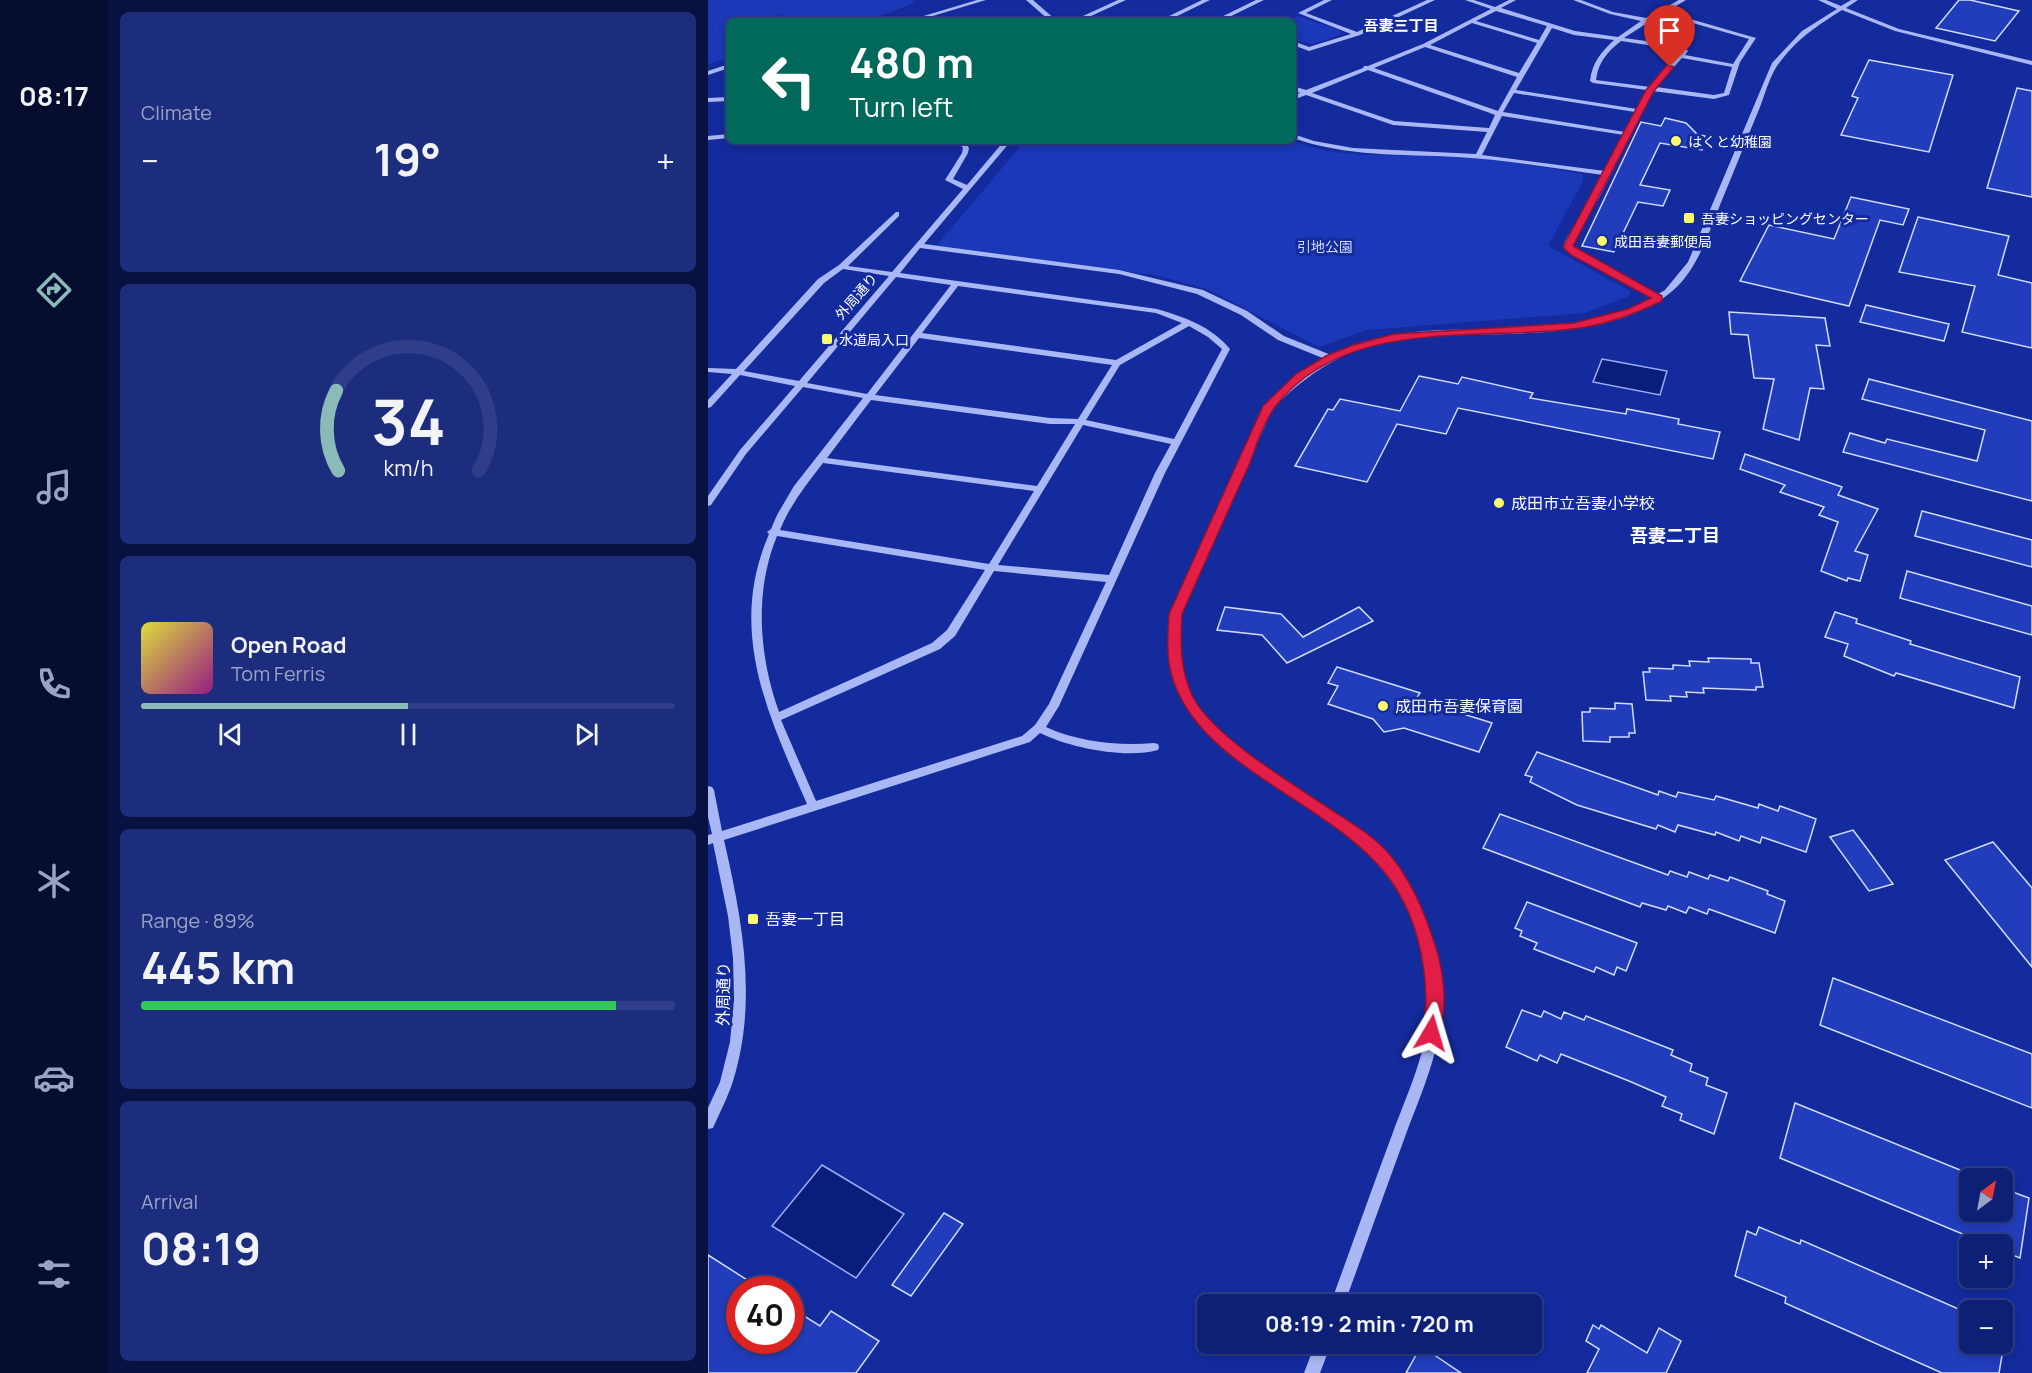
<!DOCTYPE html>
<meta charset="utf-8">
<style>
body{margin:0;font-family:Manrope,"Noto Sans JP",sans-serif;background:#1c2d7e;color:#f1f3f6;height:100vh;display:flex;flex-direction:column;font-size:22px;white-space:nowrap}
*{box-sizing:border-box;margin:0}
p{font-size:20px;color:#9ba3c5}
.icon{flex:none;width:33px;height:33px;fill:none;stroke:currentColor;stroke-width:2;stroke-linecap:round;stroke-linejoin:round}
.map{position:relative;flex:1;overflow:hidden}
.details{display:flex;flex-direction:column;gap:12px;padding:12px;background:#081241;width:600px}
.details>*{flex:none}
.hud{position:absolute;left:18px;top:18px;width:570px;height:126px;border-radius:9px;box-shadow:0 3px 9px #0003,0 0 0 2px #2e3e88;background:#00695c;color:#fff;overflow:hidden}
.needle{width:39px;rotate:32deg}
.tools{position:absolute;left:1251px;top:1168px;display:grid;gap:12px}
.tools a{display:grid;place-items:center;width:54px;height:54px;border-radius:9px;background:#0e2076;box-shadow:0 3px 9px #0003,0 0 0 2px #2e3e88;font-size:30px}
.speed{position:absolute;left:18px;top:1276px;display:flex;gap:12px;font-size:30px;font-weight:700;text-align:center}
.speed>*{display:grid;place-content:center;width:78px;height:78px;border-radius:50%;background:#0e2076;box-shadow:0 3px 9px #0003,0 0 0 2px #2e3e88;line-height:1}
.speed .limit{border:9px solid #d22;background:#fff;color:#111}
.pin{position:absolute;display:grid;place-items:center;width:51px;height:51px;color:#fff;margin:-62px -26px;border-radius:50% 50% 50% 0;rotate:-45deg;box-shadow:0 0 6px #0007}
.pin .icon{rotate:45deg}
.me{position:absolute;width:66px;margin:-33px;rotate:7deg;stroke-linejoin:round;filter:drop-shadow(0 0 4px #0008)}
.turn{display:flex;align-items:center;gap:21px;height:126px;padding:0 24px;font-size:27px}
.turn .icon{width:78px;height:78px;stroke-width:2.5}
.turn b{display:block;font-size:42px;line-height:51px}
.big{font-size:45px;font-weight:700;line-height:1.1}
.details .widget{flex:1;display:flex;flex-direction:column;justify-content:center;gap:9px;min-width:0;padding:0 21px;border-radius:9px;background:#1c2d7e}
.details .dial{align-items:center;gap:0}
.dial svg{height:156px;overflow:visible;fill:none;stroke:#2e3e88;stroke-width:7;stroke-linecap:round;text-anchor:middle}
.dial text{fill:#f1f3f6;stroke:none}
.song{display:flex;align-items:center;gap:18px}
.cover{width:72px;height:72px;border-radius:9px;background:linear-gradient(135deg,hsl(60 70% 55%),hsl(310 70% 35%))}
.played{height:6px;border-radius:3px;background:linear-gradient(90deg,#8bbbb9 50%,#2e3e88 50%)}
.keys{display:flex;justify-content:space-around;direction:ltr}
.heat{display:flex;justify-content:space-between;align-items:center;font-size:33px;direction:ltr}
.charge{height:9px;border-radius:4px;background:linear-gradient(90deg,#34c759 89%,#2e3e88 0)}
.trip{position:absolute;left:489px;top:1294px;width:345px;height:60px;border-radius:9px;background:#0e2076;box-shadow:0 3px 9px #0003,0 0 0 2px #2e3e88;font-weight:700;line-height:60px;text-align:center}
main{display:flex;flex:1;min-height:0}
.menu{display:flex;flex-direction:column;width:108px;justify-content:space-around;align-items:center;background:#060d2f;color:#9ba3c5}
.menu .icon{width:42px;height:42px}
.menu .on{color:#8bbbb9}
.menu b{font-size:27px;color:#f1f3f6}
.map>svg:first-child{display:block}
.green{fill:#1a38b7}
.water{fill:#0b1d7a;stroke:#9badf7;stroke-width:1.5}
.building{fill:#213dbc;stroke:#d1dafe;stroke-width:1.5}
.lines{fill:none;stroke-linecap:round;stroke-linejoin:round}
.minor{fill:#a9b7f4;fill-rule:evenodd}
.route{fill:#e11d48;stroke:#92132f;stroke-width:1.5}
.poi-dot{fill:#fffb6c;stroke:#132b9d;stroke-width:2}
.labels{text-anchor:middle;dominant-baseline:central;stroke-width:6;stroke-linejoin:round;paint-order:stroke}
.far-poi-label{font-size:14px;fill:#fff;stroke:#132b9d;text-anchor:start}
.far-park-label{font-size:14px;fill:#d1dafe;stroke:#132b9d}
.far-street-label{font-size:14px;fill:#fff;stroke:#132b9d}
.far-neighbourhood-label{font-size:15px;font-weight:bold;fill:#fff;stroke:#132b9d}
.poi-label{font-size:16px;fill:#fff;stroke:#132b9d;text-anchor:start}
.street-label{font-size:16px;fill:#fff;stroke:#132b9d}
.neighbourhood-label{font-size:18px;font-weight:bold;fill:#fff;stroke:#132b9d}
</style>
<main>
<nav class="menu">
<b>08:17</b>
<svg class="icon on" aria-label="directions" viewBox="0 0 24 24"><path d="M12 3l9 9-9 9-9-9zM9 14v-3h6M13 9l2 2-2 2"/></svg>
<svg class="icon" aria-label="music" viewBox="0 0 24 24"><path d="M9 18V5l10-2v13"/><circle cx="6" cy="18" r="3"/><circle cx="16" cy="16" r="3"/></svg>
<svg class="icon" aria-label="phone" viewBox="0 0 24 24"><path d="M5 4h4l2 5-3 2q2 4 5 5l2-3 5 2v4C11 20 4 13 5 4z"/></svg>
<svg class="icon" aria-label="climate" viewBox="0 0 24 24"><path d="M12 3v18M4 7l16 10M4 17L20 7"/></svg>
<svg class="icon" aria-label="car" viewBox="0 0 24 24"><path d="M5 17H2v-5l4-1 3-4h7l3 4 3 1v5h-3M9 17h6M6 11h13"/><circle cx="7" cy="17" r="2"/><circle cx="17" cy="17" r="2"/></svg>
<svg class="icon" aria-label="filters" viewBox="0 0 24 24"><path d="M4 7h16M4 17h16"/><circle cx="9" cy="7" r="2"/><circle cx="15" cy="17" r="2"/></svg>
</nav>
<section class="details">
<div class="widget"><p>Climate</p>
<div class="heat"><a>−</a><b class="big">19°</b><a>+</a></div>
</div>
<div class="widget dial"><svg viewBox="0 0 100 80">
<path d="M14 69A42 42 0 1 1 86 69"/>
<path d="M14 69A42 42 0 0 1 13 28" stroke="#8bbbb9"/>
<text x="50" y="56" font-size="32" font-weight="700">34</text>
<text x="50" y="72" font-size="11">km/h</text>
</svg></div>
<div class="widget">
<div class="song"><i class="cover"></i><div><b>Open Road</b><p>Tom Ferris</p></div></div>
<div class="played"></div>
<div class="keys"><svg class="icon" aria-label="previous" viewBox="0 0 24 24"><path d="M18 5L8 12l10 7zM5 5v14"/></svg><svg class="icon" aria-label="pause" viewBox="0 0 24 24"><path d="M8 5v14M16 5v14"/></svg><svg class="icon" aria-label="next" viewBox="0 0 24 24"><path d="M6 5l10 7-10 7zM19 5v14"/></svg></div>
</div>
<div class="widget"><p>Range · 89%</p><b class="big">445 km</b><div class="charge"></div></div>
<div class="widget"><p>Arrival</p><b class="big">08:19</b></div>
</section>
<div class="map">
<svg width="1324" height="1373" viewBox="0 0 1324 1373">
<rect width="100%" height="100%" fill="#132b9d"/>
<!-- green -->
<g class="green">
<path d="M0,0H207L202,5L157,21H75V15L41,21H21V53L17,59L0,64Z"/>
<path d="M590,16L631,30L634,34L605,44L585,40V21H581Z"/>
<path d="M317,141H585C634,160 684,154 736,155C782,157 828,166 874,174L876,179L840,246L922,291L921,296L877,313L659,330L611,347L499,289L447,275L228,246Z"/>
</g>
<!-- water -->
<g class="water">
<path d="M894,359L959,371L952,395L885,382Z"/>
<path d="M114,1165L196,1214L148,1278L64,1226Z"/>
</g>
<!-- building -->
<g class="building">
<path d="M1251,0H1262L1311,11L1287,41L1228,28Z"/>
<path d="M1161,60L1245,75L1221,152L1133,135L1150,98L1144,96Z"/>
<path d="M1309,88L1324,91V197L1279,188Z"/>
<path d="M957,118L978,123L989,134L997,136L994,150L952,143L932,185L962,190L955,206L930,202L906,252L874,246L933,122L953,126Z"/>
<path d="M1143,197L1201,209L1195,225L1172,220L1141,306L1032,281L1061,225L1126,239Z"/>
<path d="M1210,217L1301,236L1290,275L1324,283V348L1254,332L1267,286L1191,272Z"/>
<path d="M1158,305L1241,324L1236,341L1152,322Z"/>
<path d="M1021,312L1117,318L1122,346L1108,345L1116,389L1102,388L1091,440L1055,429L1066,379L1046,378L1040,335L1023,334Z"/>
<path d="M711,376L750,384L754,377L825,393L822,398L918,414L919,409L971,419L970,424L1012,432L1005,459L750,408L738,434L689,424L659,482L587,466L620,409L625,410L632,399L692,411Z"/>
<path d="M1161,379L1324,421V501L1135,452L1142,433L1177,443L1179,439L1269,461L1277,430L1154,399Z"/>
<path d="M1037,454L1134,487L1130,495L1170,509L1147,551L1160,555L1152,581L1140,578L1139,581L1113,571L1130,522L1111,515L1116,507L1072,492L1077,485L1032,469Z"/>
<path d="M1214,511L1324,540V567L1207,536Z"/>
<path d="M1199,571L1324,606V635L1192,598Z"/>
<path d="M517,607L573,614L595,637L651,607L665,621L579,663L554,635L509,630Z"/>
<path d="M1127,612L1149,619L1148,623L1203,641L1202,644L1312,677L1306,708L1188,673L1186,676L1136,656L1140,644L1117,637Z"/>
<path d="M1000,658L1043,659V663H1051L1055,687H1048V690L995,688L996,693L978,692L979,697L962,696L963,701L938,700L935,672H942L941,668L965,669V665L982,666L981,661L1001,662Z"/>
<path d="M629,667L712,693L708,699L784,723L771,752L696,728L676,732L665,719L620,704L630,686L620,683Z"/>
<path d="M907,703L924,704L927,733H921V737H902V742L875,741L874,712H882V708L907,709Z"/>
<path d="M829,752L950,795L951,791L968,797L970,792L1006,800L1008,796L1050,808L1051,804L1070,811L1072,806L1108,819L1098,852L1054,837L1052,843L1033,836L1031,841L1008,832L1007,835L970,825L967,832L950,825L948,829L869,805L822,782L824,777L817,775Z"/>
<path d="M792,814L960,875L962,871L979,877L981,872L1000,879L1002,875L1020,881L1022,877L1060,891L1059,894L1077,901L1067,933L1001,909L999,914L981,907L978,913L960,906L958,910L934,903L932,907L775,848Z"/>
<path d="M1145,830L1160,850L1185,884L1161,891L1122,837Z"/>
<path d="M1285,842L1324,888V967L1237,860Z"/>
<path d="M819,902L929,943L918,971L909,967L906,975L888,967L886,972L826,949L829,943L812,936L814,931L807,928Z"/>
<path d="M1125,978L1324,1054V1108L1112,1025Z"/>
<path d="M814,1010L833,1017L836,1011L853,1019L856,1012L876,1020L878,1016L965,1050L963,1055L984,1064L982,1071L1000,1078L998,1085L1019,1093L1006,1134L972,1120L974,1114L954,1106L958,1097L921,1081L853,1054L849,1063L832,1055L829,1061L798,1047Z"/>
<path d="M1087,1103L1262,1174V1212H1294V1188L1321,1198L1312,1258L1294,1251V1245H1281L1072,1158Z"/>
<path d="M236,1213L255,1224L203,1296L184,1285Z"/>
<path d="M1051,1227L1092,1244L1093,1240L1262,1314V1344H1296L1291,1373H1234L1077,1303L1078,1297L1027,1276L1039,1231L1048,1235Z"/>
<path d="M0,1255L55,1290H32V1341H82V1307L112,1326L123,1311L171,1341L148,1373H0Z"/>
<path d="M885,1325L891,1329L893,1325L939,1353L951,1328L973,1341L958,1373H879L891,1349L878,1341Z"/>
<path d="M713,1346L753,1373H698Z"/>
</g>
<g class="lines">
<!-- minor -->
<g class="minor">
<path d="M269,0H278L208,21H199Z"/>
<path d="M318,0H325L349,21H342Z"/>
<path d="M410,0H418L372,21H364Z"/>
<path d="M494,0H502L459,21H451Z"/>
<path d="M548,0H556L513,21H505Z"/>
<path d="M616,0H624L598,13L649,32L719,0H727L652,35L601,51L585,45V41L601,47L643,34L590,13Z"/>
<path d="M757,0H766L787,7L801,0H808L793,8L867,31L910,37L933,21L902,14L865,0H873L905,12L938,18L971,0H978L958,12L1048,38L1032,62L1021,95L1006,99L945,91L891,198L864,243V247L869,251L950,294L957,290L980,262L1064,63L1094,31L1129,9L1110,0H1118L1133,6L1143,0H1150L1138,8L1191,29L1324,61V65L1187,31L1134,10C1109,26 1090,38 1072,62C1063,72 1057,94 1052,107C1039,138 1027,169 1014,200C1001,231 990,271 962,293C906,338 812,333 744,335C718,336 692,337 667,344C627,355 594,379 565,408L473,614C471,644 470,676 486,702C499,724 523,740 542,755C589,792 647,818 685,865C699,882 708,901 717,920C728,947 735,978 734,1008C732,1052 713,1094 698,1134C677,1191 657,1248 636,1305H622C643,1248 663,1191 684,1135C699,1094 719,1053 721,1009C723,980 716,948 705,921C669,837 599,813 533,760C513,744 491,728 478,706C460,678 460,646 463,614L557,407L585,380L617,359L570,340L533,315L489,294L411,274L212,248L192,273L449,309C476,317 503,326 522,349L457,473L351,706L338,727C370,742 411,746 446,743L450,744L451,747L450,750C418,759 362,748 332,733L322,742L16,840C34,919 50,1001 25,1081C20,1097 12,1112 5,1128L0,1129V1108L12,1082L22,1042L26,1000L25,958L20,916L5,843L0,845V835L4,834L0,817V786L4,787L6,790L14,831L99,804C60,715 19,631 61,534L59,532L63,529L69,515L86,486L155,398L95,387L38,454L3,505L0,506V496L32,450L87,386L32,375L3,407L0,408V400L24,374L0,372V368L28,369L110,279L131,265L188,212H191V216L140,266L184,272L255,189L237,180L254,153L255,148L249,141H256L261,148L260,153L245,179L259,185L296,141H303L216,244L411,270L495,290L539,311L576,336L623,355C715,307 830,350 924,309C931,306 938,301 944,297L863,255L856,247V243L895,175C847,168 798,160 749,157C693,154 639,157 585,138V134L606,141L645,148L768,154L779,132L685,125L598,95L585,100V96L592,93L585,90V86L598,90L655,68L656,66H660L715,44L783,9ZM788,11L839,26L831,40L768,21ZM953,14L1041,39L1025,64L977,55L980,51L975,46L916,38ZM764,23L829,43L811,73L722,45ZM844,28L866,35L906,40C893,52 884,63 882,81L885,83L939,90L929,109L808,90ZM913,41L973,50L974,51L942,87L888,80C890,63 899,52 913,41ZM717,47L809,77L790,111L666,68ZM974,58L1024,67L1016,93L1006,95L948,87ZM660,70L782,113L787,115L781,128L686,121L604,93ZM806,93L927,112L917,132L795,112ZM794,116L916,135L897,171L774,155ZM135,269L181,276L91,381L36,371L116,283ZM188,277L243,285L159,394L99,383ZM250,286L448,313L474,323L408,360L214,333ZM481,326L500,337L514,349L466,439L378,420L412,365ZM211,338L404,365L370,419L342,418L167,395ZM163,400L342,424H367L329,486L119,458ZM375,425L463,444L447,473L401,575L290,565ZM115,463L326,491L281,564L72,530C82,505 98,485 115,463ZM69,536L277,570L239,630L224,643L71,712C51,656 46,592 69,536ZM286,571L398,582L341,704L327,725L314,736L108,801L73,720L232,649L247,636Z"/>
<path d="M21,64V68L0,75V71Z"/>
<path d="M21,97V101L0,102V98Z"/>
<path d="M21,134V138L0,140V136Z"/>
<path d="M607,1344H623L612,1373H596Z"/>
</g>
</g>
<!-- route -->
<path class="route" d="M959,65L966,67L946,91L865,246L954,296V301C927,314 895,326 864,329C766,341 636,317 567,407C555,423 548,447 541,465C518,515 496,565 474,614C472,644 472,672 486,699C508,739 590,787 628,813C647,825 668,838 682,855C704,881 717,913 727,945C736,972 741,1012 729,1039L723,1041L717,1039C714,1031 718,1009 718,999C717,961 709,923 689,890C638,804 489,773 463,673C458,653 460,634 461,614L555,406L588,374L618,356L645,345L686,334L866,323L920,309L943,298L863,255L855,247L938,90Z"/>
<!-- markers -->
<g class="poi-dot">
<circle cx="968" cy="141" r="6"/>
<rect x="975" y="212" width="12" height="12" rx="3"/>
<circle cx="894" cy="241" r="6"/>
<rect x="113" y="333" width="12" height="12" rx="3"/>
<circle cx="791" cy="503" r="6"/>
<circle cx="675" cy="706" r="6"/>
<rect x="39" y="913" width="12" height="12" rx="3"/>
</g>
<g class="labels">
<!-- far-poi labels -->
<g class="far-poi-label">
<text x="980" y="141">はくと幼稚園</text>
<text x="993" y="218">吾妻ショッピングセンター</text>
<text x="906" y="241">成田吾妻郵便局</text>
<text x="131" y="339">水道局入口</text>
</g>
<!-- far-park labels -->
<g class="far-park-label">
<text x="617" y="246">引地公園</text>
</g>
<!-- far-street labels -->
<g class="far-street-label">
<text transform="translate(148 296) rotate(-49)">外周通り</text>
</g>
<!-- far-neighbourhood labels -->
<g class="far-neighbourhood-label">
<text x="693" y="25">吾妻三丁目</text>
</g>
<!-- poi labels -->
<g class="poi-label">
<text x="803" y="503">成田市立吾妻小学校</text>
<text x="687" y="706">成田市吾妻保育園</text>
<text x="57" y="919">吾妻一丁目</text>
</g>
<!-- street labels -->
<g class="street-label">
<text transform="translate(15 994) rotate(-89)">外周通り</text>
</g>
<!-- neighbourhood labels -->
<g class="neighbourhood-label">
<text x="967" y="535">吾妻二丁目</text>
</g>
</g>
</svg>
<div class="tools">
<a><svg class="needle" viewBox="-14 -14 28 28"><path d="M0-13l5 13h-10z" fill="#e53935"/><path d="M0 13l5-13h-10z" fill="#9ba3c5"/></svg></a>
<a>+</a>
<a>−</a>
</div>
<div class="speed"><div class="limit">40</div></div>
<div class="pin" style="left:962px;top:67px;background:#d93025"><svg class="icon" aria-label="arrive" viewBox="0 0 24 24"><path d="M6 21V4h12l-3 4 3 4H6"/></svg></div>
<svg class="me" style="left:723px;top:1033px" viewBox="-20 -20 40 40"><path d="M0-17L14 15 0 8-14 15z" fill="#e11d48" stroke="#fff" stroke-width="4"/></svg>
<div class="trip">08:19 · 2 min · 720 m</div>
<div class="hud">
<div class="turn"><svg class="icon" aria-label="left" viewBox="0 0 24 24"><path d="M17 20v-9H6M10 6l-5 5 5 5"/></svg><div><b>480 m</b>Turn left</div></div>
</div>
</div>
</main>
